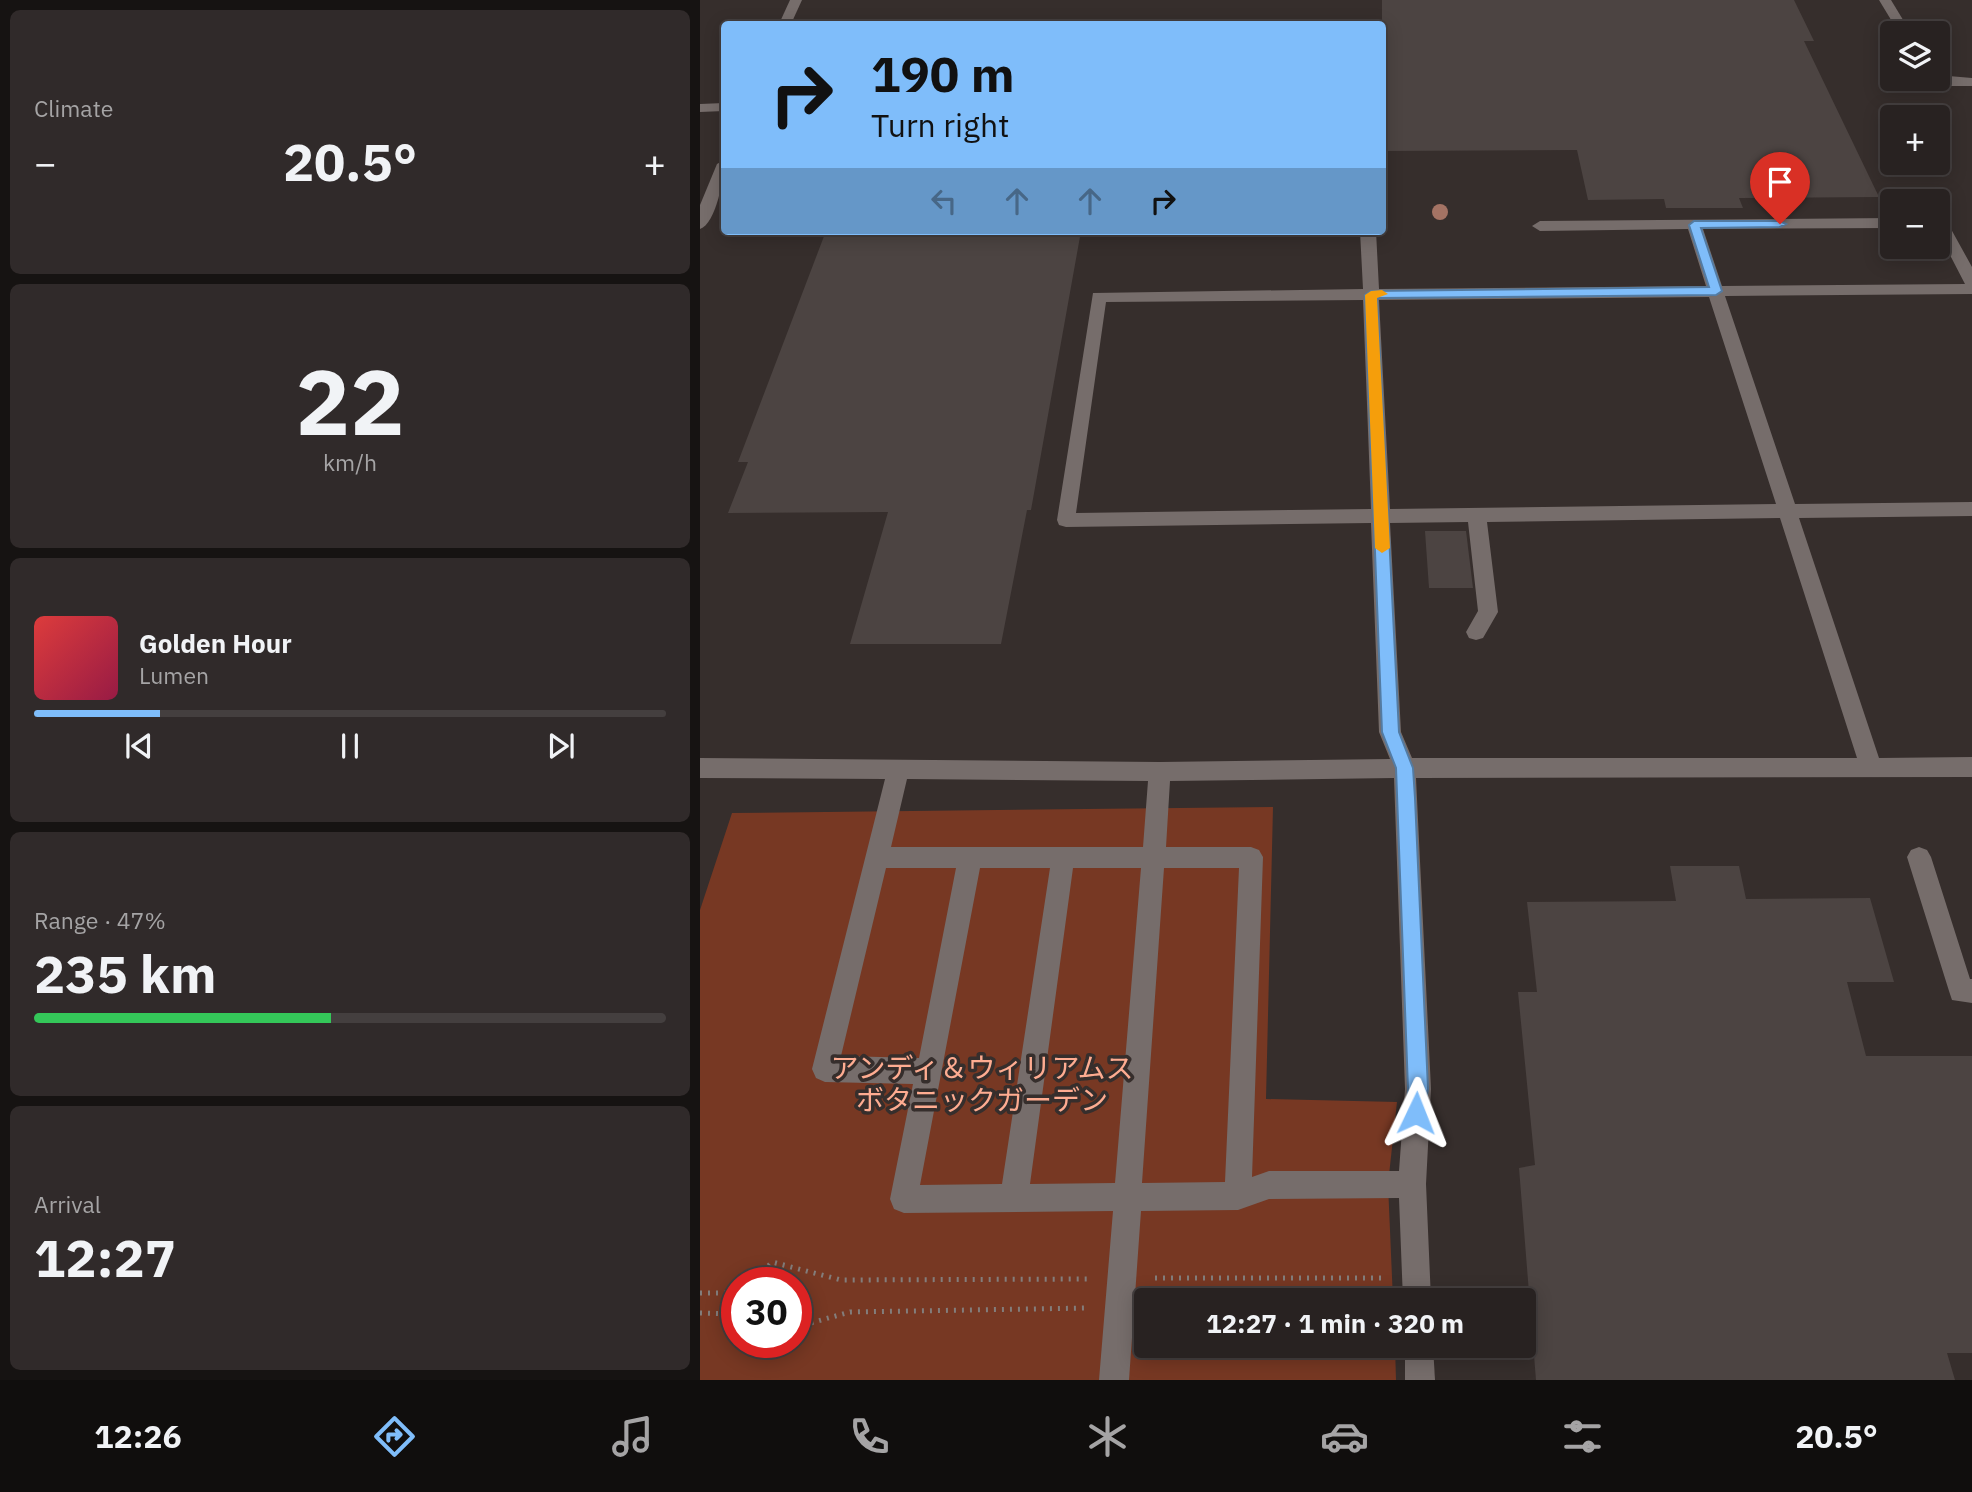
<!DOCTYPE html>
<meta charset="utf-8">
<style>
body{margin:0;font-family:"IBM Plex Sans","Noto Sans JP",sans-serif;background:#302a2a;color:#f1f3f6;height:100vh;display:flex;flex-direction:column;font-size:26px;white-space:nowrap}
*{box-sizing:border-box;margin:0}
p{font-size:23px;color:#a5a4a5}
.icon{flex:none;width:38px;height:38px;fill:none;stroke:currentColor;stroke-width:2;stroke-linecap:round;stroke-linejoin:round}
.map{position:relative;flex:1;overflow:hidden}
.details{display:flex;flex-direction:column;gap:10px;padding:10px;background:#161312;width:700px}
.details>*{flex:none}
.guide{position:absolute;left:21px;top:21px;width:665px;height:214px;border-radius:7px;box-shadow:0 4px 18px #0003,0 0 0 2px #443f3f;background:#7fbdfa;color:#111;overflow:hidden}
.controls{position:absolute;left:1180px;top:21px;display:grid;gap:14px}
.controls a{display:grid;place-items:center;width:70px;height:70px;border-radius:7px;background:#282221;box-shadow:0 4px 18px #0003,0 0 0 2px #443f3f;font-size:35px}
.speed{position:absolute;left:21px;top:1267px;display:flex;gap:14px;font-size:35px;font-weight:700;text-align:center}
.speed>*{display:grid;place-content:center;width:91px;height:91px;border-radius:50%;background:#282221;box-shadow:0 4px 18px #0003,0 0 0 2px #443f3f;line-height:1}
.speed .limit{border:10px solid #d22;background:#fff;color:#111}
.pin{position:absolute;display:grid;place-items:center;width:60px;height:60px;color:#fff;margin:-72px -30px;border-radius:50% 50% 50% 0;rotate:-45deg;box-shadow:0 0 7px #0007}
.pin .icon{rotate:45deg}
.me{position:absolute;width:77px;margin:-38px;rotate:2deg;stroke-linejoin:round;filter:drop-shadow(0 0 5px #0008)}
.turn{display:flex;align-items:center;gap:24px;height:147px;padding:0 35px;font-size:32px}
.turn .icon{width:91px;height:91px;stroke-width:2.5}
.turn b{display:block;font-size:49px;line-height:60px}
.lanes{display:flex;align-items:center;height:66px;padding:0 35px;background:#0003;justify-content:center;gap:35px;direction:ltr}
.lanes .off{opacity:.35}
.big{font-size:52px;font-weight:800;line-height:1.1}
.details .tile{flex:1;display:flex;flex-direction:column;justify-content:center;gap:10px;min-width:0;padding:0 24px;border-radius:10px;background:#302a2a}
.details .dial{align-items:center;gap:0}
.dial b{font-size:91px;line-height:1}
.song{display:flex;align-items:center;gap:21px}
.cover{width:84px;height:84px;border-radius:10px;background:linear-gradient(135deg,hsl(0 70% 55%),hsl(340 70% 35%))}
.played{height:7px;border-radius:4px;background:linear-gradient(90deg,#7fbdfa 20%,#443f3f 20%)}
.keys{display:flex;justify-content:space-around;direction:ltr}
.heat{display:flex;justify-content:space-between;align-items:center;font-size:38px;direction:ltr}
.charge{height:10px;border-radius:5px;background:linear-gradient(90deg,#34c759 47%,#443f3f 0)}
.trip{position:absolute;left:434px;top:1288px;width:402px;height:70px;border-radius:7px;background:#282221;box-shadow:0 4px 18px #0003,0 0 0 2px #443f3f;font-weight:800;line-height:70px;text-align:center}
.menu{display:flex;height:112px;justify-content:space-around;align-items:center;background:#100e0d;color:#a5a4a5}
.menu .icon{width:49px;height:49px}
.menu .selected{color:#7fbdfa}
.menu b{font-size:32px;color:#f1f3f6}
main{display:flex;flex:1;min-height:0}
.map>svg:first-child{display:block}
.green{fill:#773823;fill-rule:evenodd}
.building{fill:#4c4442}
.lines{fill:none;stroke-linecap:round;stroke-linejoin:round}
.path{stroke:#837d7b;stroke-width:5;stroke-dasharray:2 6;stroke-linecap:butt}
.minor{fill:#766d6b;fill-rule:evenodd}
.tree{fill:#a47364}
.route{fill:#7fbdfa;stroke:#537ba2;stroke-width:2}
.slow{fill:#f59e0b}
.labels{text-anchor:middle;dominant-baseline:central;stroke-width:7;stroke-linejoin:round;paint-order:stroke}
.near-park-label{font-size:28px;fill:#feac91;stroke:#362e2c}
</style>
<main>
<section class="details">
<div class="tile"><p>Climate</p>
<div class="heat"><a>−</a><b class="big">20.5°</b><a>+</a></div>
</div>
<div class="tile dial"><b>22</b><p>km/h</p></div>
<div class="tile">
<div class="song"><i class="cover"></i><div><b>Golden Hour</b><p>Lumen</p></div></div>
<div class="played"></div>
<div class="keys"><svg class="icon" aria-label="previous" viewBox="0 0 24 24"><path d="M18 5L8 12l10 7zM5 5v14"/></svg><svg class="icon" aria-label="pause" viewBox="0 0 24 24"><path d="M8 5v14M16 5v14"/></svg><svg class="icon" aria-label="next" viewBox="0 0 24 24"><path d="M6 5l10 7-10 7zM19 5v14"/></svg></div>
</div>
<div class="tile"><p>Range · 47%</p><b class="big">235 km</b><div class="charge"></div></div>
<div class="tile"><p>Arrival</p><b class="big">12:27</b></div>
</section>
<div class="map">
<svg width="1272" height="1380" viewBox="0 0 1272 1380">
<rect width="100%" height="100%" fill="#362e2c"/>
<!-- green -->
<path class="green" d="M573,807L566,1099L697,1102L688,1184L693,1300H446V1346H695L696,1380H0V910L32,813ZM37,1283H96V1342H37Z"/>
<!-- building -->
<g class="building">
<path d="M682,0H1094L1114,41H1104L1179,197L1039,198L1043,208H966L964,199L888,200L877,150L682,151Z"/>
<path d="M126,231H381L331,510H327L301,644H150L188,512L28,513L48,462H38Z"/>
<path d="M725,531H766L773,588H729Z"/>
<path d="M970,866H1039L1046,899L1170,898L1194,982H1147L1166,1056H1272V1353H1247L1255,1380H836L819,1168L835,1165L818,992H837L827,902L976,901Z"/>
</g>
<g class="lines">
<!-- path -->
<g class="path">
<path d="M455,1278H684"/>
<path d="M52,1283L72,1262L141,1280L390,1279"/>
<path d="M0,1293H37"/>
<path d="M0,1313L37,1314"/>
<path d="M96,1327L150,1312L389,1308"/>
</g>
<!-- minor -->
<g class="minor">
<path d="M90,0H102L91,24H79Z"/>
<path d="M1179,0H1191L1211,33H1199Z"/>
<path d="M1237,75L1272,78V86H1249L1228,79H1237Z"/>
<path d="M24,103V111L0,112V104Z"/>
<path d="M24,160C25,175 16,224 0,229V205L17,164Z"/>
<path d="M1192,218V228L1003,229L1022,286L1265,284L1237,230V218L1246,220L1272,267V294L1025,296L1095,504L1272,502V516L1099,518L1179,758L1272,757V777L716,778L731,1089L726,1184L731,1300H703L699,1198L569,1199L538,1210L441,1211L429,1380H399L413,1211L204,1213L194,1209L190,1199L213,1084L125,1082L116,1078L112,1069L185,779L0,778V758L460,762L690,759L679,732L671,523L366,527L359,525L357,520L393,293L663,289L660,231H676L679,289L1006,286L988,229L840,231L832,226L840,221ZM1009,297L1076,504L690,509L679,300ZM663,300L671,509L376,513L406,302ZM1080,518L1157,758H712L701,732L690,523L768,522L778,611L766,632L769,638L776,640L783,638L798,612L787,522ZM694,778L705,1089L699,1171H569L552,1177L563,857L559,850L551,847H466L470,781ZM207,779L448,781L443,847H191ZM186,868H256L219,1058L141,1056ZM280,868H350L302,1184L220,1185ZM373,868H441L415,1183L330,1184ZM464,868H539L525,1182L442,1183Z"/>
<path d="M1219,847L1227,850L1231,857L1270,979H1272V1003L1252,1000L1249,991L1207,857L1211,850Z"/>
<path d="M705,1346H733L735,1380H705Z"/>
</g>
</g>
<!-- trees -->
<circle class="tree" cx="740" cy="212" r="8"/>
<!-- route -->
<path class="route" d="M994,221H1080L1086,224L1080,227L1001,228L1022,291L1016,295L677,298L699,732L713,768L715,798L728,1089L723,1120L716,1123L709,1120L707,1113L708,1089L696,768L682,732L665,295L671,291L1009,287L989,225Z"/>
<!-- slow -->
<path class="slow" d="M682,290L688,294L677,298L690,548L682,553L675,548L665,295L671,291Z"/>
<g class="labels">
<!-- near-park labels -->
<g class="near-park-label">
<text x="282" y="1067">アンディ＆ウィリアムス<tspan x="282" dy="32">ボタニックガーデン</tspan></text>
</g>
</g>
</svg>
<div class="controls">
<a><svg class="icon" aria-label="layers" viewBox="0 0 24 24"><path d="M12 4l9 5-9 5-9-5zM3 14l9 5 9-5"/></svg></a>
<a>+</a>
<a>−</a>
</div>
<div class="speed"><div class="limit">30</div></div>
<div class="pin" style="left:1080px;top:224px;background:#d93025"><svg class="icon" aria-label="arrive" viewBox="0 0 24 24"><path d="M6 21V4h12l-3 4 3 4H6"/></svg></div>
<svg class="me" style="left:716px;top:1113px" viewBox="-20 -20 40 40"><path d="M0-17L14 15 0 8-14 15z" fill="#7fbdfa" stroke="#fff" stroke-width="4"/></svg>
<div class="trip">12:27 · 1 min · 320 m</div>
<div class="guide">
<div class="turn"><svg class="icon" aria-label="right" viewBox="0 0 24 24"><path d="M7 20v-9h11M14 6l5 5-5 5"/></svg><div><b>190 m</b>Turn right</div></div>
<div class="lanes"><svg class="icon off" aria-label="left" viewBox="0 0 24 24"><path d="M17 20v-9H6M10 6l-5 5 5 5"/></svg><svg class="icon off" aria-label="ahead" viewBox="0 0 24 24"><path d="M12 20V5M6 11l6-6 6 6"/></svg><svg class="icon off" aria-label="ahead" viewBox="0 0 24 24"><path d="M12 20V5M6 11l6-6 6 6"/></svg><svg class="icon" aria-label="right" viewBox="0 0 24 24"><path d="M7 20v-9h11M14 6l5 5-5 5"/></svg></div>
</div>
</div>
</main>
<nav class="menu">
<b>12:26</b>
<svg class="icon selected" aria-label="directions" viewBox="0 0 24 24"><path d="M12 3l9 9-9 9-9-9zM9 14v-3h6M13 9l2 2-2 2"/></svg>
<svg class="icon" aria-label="music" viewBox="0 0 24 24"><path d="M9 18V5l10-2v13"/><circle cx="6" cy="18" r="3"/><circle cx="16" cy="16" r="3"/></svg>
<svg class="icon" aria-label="phone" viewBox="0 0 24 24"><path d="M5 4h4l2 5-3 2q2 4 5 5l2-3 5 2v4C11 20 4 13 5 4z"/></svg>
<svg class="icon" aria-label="climate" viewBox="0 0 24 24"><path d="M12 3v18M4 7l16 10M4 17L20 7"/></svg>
<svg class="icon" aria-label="car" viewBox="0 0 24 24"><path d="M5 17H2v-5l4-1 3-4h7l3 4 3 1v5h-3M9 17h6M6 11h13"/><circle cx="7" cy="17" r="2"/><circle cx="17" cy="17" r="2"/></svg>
<svg class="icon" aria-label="filters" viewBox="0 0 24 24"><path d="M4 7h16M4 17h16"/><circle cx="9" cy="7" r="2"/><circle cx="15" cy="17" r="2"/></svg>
<b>20.5°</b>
</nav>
